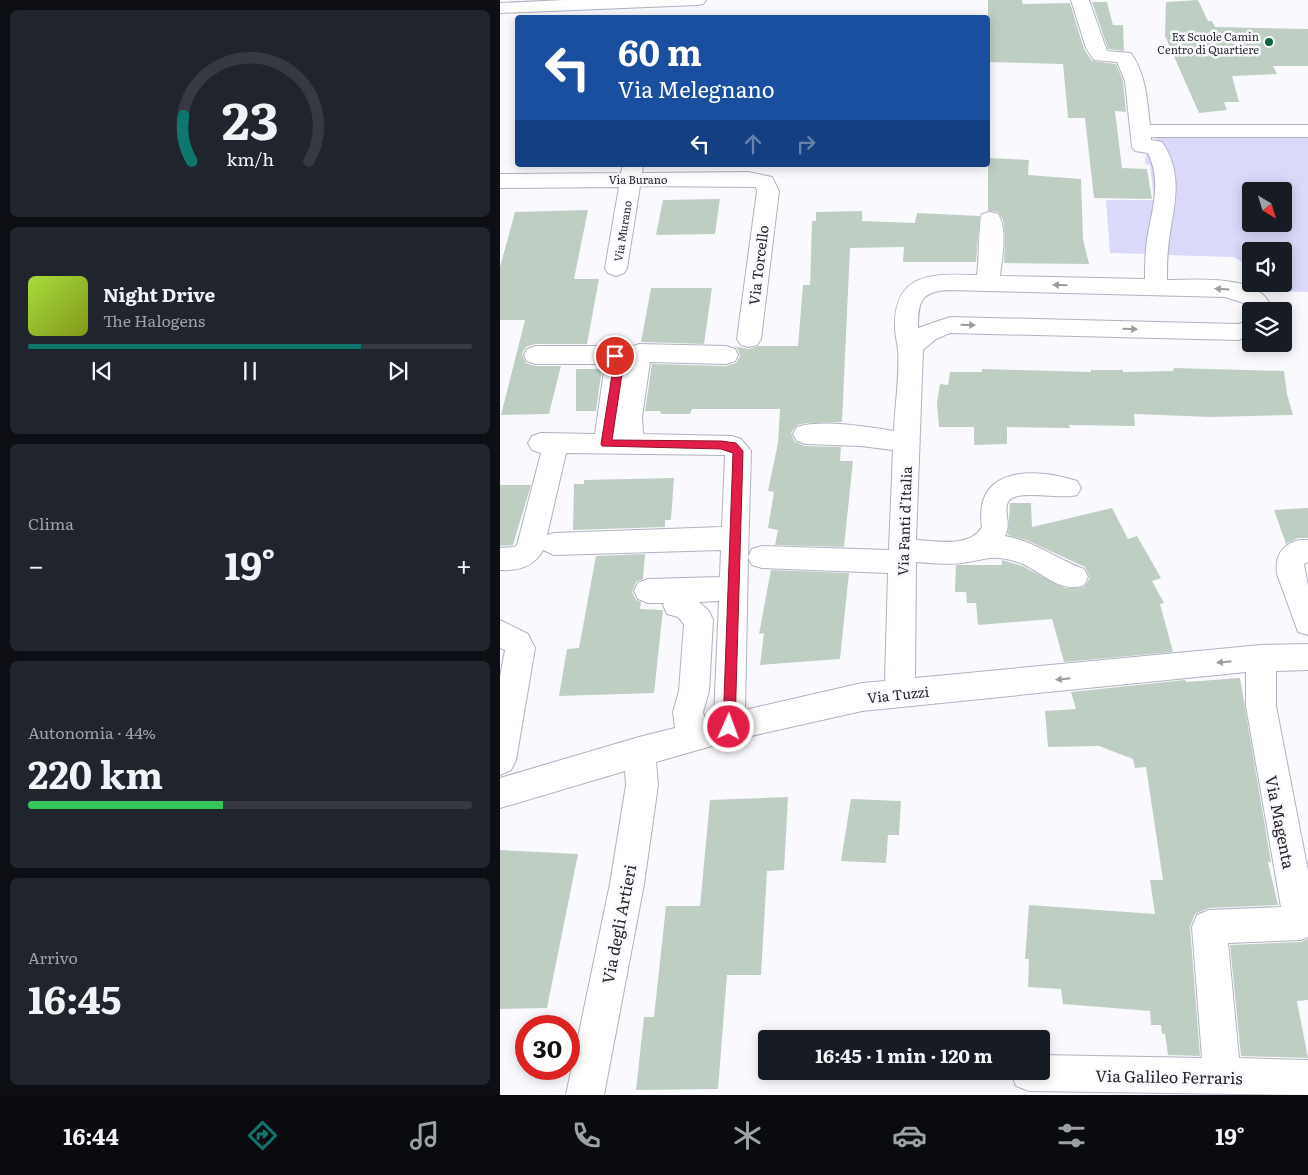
<!DOCTYPE html>
<html lang="it">
<meta charset="utf-8">
<style>
body{margin:0;font-family:Literata,serif;background:#20242c;color:#f1f3f6;height:100vh;display:flex;flex-direction:column;font-size:19px;white-space:nowrap}
*{box-sizing:border-box;margin:0}
p{font-size:16px;color:#9ea1a6}
.icon{flex:none;width:28px;height:28px;fill:none;stroke:currentColor;stroke-width:2;stroke-linecap:round;stroke-linejoin:round}
.map{position:relative;flex:1;overflow:hidden}
.sheet{display:flex;flex-direction:column;gap:10px;padding:10px;background:#0d0f14;width:500px}
.sheet>*{flex:none}
.hud{position:absolute;left:15px;top:15px;width:475px;height:152px;border-radius:5px;box-shadow:0 2px 12px #0003;background:#1a4fa0;color:#fff;overflow:hidden}
.needle{width:32px;rotate:142deg}
.fabs{position:absolute;left:742px;top:182px;display:grid;gap:10px}
.fabs a{display:grid;place-items:center;width:50px;height:50px;border-radius:5px;background:#171b24;box-shadow:0 2px 12px #0003;font-size:25px}
.speed{position:absolute;left:15px;top:1015px;display:flex;gap:10px;font-size:25px;font-weight:700;text-align:center}
.speed>*{display:grid;place-content:center;width:65px;height:65px;border-radius:50%;background:#171b24;box-shadow:0 2px 12px #0003;line-height:1}
.speed .limit{border:8px solid #d22;background:#fff;color:#111}
.pin{position:absolute;display:grid;place-items:center;width:42px;height:42px;color:#fff;margin:-21px;border:2px solid #fff;border-radius:50%;box-shadow:0 1px 5px #0007}
.me{position:absolute;width:55px;margin:-28px;rotate:2deg;stroke-linejoin:round;filter:drop-shadow(0 0 4px #0008)}
.turn{display:flex;align-items:center;gap:18px;height:105px;padding:0 20px;font-size:22px}
.turn .icon{width:65px;height:65px;stroke-width:2.5}
.turn b{display:block;font-size:35px;line-height:42px}
.lanes{display:flex;align-items:center;height:48px;padding:0 20px;background:#0003;justify-content:center;gap:25px;direction:ltr}
.lanes .off{opacity:.35}
.big{font-size:38px;font-weight:700;line-height:1.1}
.sheet .widget{flex:1;display:flex;flex-direction:column;justify-content:center;gap:8px;min-width:0;padding:0 18px;border-radius:8px;background:#20242c}
.sheet .dial{align-items:center;gap:0}
.dial svg{height:130px;overflow:visible;fill:none;stroke:#363941;stroke-width:7;stroke-linecap:round;text-anchor:middle}
.dial text{fill:#f1f3f6;stroke:none}
.song{display:flex;align-items:center;gap:15px}
.cover{width:60px;height:60px;border-radius:8px;background:linear-gradient(135deg,hsl(80 70% 55%),hsl(70 70% 35%))}
.played{height:5px;border-radius:2px;background:linear-gradient(90deg,#0f766e 75%,#363941 75%)}
.keys{display:flex;justify-content:space-around;direction:ltr}
.heat{display:flex;justify-content:space-between;align-items:center;font-size:28px;direction:ltr}
.charge{height:8px;border-radius:4px;background:linear-gradient(90deg,#34c759 44%,#363941 0)}
.trip{position:absolute;left:258px;top:1030px;width:292px;height:50px;border-radius:5px;background:#171b24;box-shadow:0 2px 12px #0003;font-weight:700;line-height:50px;text-align:center}
.menu{display:flex;height:80px;justify-content:space-around;align-items:center;background:#090b0e;color:#9ea1a6}
.menu .icon{width:35px;height:35px}
.menu .active{color:#0f766e}
.menu b{font-size:22px;color:#f1f3f6}
main{display:flex;flex:1;min-height:0}
.map>svg:first-child{display:block}
.green{fill:#dad9fa;fill-rule:evenodd}
.building{fill:#bfcec3}
.lines{fill:none;stroke-linecap:round;stroke-linejoin:round}
.minor-casing{stroke:#b1b1c0;stroke-width:2}
.minor{fill:#fff;fill-rule:evenodd}
.oneway{fill:#9d9da0}
.route{fill:#e11d48;stroke:#92132f}
.poi-dot{fill:#0a683c;stroke:#fafafe;stroke-width:2}
.labels{text-anchor:middle;dominant-baseline:central;stroke-width:5;stroke-linejoin:round;paint-order:stroke}
.far-poi-label{font-size:11px;fill:#26262c;stroke:#fafafe;text-anchor:end}
.far-street-label{font-size:11px;fill:#26262c;stroke:#fafafe}
.street-label{font-size:14px;fill:#26262c;stroke:#fafafe}
.near-street-label{font-size:16px;fill:#26262c;stroke:#fafafe}
</style>
<main>
<section class="sheet">
<div class="widget dial"><svg viewBox="0 0 100 80">
<path d="M14 69A42 42 0 1 1 86 69"/>
<path d="M14 69A42 42 0 0 1 9 41" stroke="#0f766e"/>
<text x="50" y="56" font-size="32" font-weight="700">23</text>
<text x="50" y="72" font-size="11">km/h</text>
</svg></div>
<div class="widget">
<div class="song"><i class="cover"></i><div><b>Night Drive</b><p>The Halogens</p></div></div>
<div class="played"></div>
<div class="keys"><svg class="icon" aria-label="previous" viewBox="0 0 24 24"><path d="M18 5L8 12l10 7zM5 5v14"/></svg><svg class="icon" aria-label="pause" viewBox="0 0 24 24"><path d="M8 5v14M16 5v14"/></svg><svg class="icon" aria-label="next" viewBox="0 0 24 24"><path d="M6 5l10 7-10 7zM19 5v14"/></svg></div>
</div>
<div class="widget"><p>Clima</p>
<div class="heat"><a>−</a><b class="big">19°</b><a>+</a></div>
</div>
<div class="widget"><p>Autonomia · 44%</p><b class="big">220 km</b><div class="charge"></div></div>
<div class="widget"><p>Arrivo</p><b class="big">16:45</b></div>
</section>
<div class="map">
<svg width="808" height="1095" viewBox="0 0 808 1095">
<rect width="100%" height="100%" fill="#fafafe"/>
<!-- green -->
<g class="green">
<path d="M808,133V292L776,291L774,284H784V251H751V268L734,257L664,255L655,134ZM751,191H784V224H751Z"/>
<path d="M652,150L661,174L649,254L610,253L606,200H654L650,165L645,164L646,154Z"/>
</g>
<!-- building -->
<g class="building">
<path d="M488,0H522L523,4L570,3L584,49L592,61L616,64L623,81L626,112L615,111L622,168L647,169L652,199L594,198L585,118H568L563,64L488,62Z"/>
<path d="M698,0L708,21H712L715,27L808,29V66H773L777,74L732,76L739,102H724L727,110L699,113L665,36L666,2Z"/>
<path d="M592,2H607L613,25H623L624,51L608,49Z"/>
<path d="M488,158L529,160L528,175L581,179L583,239L589,264L504,263L505,235L503,220L498,212L488,211Z"/>
<path d="M220,199L215,234L156,235L163,200Z"/>
<path d="M88,210L74,279H99L87,344H36L26,347L22,354L26,363L36,366H61L49,414L1,415L25,320H0V267L15,212Z"/>
<path d="M362,211V221L415,223L417,213L480,216L476,262H403L404,247L350,248L342,422L307,423L297,425L291,433L295,442L305,446L341,447L340,461H353L344,547L275,545L278,530L268,528L274,492L268,491L278,443L280,409H192L190,414H161L160,411H145L152,364L226,366L236,363L240,356L237,348L233,346L249,349L259,346H298L303,285H310L312,221H316V212Z"/>
<path d="M151,288H212L204,344L141,342Z"/>
<path d="M674,368L784,371L787,394L793,415L711,417L634,414L635,426L569,425L570,428L507,427V444L474,445V427H439L437,403L440,384L448,385L450,372H482V369L591,372V370H623V372L673,371Z"/>
<path d="M76,369H102L96,411H76Z"/>
<path d="M174,478L171,520H165V527L73,530L74,484H84V480Z"/>
<path d="M0,485H31L13,545L0,546Z"/>
<path d="M510,503H531L532,527L612,508L628,539L637,536L661,578L652,581L664,603L660,604L673,652L564,662L552,619L478,625L476,603H467L466,592H455L456,565H502V560L505,561L522,566L565,588L584,587L590,578L585,567L526,540L508,535Z"/>
<path d="M808,508V538H798L786,544L774,510Z"/>
<path d="M145,554L143,579L136,582L132,592L136,600L141,602L140,609L163,610L154,693L59,696L67,649L79,648L96,556Z"/>
<path d="M271,570L349,573L340,659L260,665L264,633L259,634Z"/>
<path d="M740,678L771,862H768L778,905L709,908L695,914L690,927L700,1056L668,1055L665,1034H662L661,1025H651L650,1011L563,1004L561,989L528,987L529,959H525L529,905L655,914L650,880H663L646,767L635,768L633,759L599,746L548,747L545,711L576,709L571,692L685,680L686,682Z"/>
<path d="M288,797L284,870L267,871L261,975H227L218,1089L136,1090L144,1017H154L166,906H200L210,800Z"/>
<path d="M351,799L401,801L399,835H388L386,863L341,861Z"/>
<path d="M0,850L78,854L47,1008L0,1009Z"/>
<path d="M808,939V1000L797,1001L808,1058L741,1056L730,945L801,942Z"/>
</g>
<g class="lines">
<defs>
<g id="minor">
<path d="M64,0H206L203,4L197,5L0,13V3Z"/>
<path d="M571,0H589L607,51L631,53C646,75 647,99 650,125H808V137H651V140L662,142C684,174 674,204 669,240C667,253 667,267 667,280C696,280 765,273 772,311H751V316L744,303L725,297L448,290C420,292 418,302 418,328L450,317L738,324L751,320V336L738,340L450,333L436,339L423,350L416,540C438,541 470,548 482,527C473,466 535,467 577,481L581,488L577,495C563,500 515,488 508,502C503,513 512,523 505,536C534,541 556,559 584,569L588,577L584,585C557,595 539,567 514,561C490,554 485,560 462,563C447,565 431,563 416,562L415,678L761,645L808,644V670L776,671V706L808,871V937L801,940L728,943L739,1058L808,1060V1095L529,1091L516,1086L511,1073L541,1071V1055L702,1058L692,927L697,915L709,910L781,907L746,706V672L362,711L229,741L156,762L158,785L144,884L104,1095H66L110,884L126,785L125,771L0,808V778L139,737L175,728L173,712L179,691L184,624L178,617L167,614L163,605L164,603H148L138,599L134,591L138,583L148,579L220,577L221,550L54,555L43,550C34,567 18,571 0,570V548L14,547L17,545L41,453L32,450L28,443L32,436L41,433L95,434L105,364H36L27,361L24,355L27,349L36,346H110L127,353L130,347L139,344L226,346L235,349L238,355L235,361L226,364L150,362L142,417L143,434L232,436L241,439L251,451L248,557L252,549L262,546L389,550L393,450L361,446L306,444L297,441L293,434L297,427C323,419 367,427 394,431C395,404 400,376 398,349C397,342 395,334 395,327C394,271 435,274 477,275C479,264 479,219 482,214L490,212L498,214C508,230 502,257 500,276L645,279C645,266 645,253 647,240C652,210 662,182 648,153L635,151L632,147L625,81L617,62L594,60L586,48ZM66,453L225,455L222,527L54,533L47,535ZM248,557L252,565L262,568L388,573L385,681L362,683L245,710ZM219,601L214,717L205,720L203,712L209,691L213,620L209,611L199,602Z"/>
<path d="M123,165H143L142,173L248,172L272,177L279,191L261,339L257,345L249,347L241,345L237,339L257,191L256,187L140,186L127,268L124,273L116,276L108,273L105,268L119,187L0,188V174L121,173Z"/>
<path d="M799,540H808V562L804,564L808,586V635L798,632L777,574C775,556 781,545 799,540Z"/>
<path d="M0,620L28,634L35,648L16,760L11,770L0,775V677L5,650L0,648Z"/>
</g>
</defs>
<!-- minor casing -->
<use href="#minor" class="minor-casing"/>
<!-- minor -->
<use href="#minor" class="minor"/>
</g>
<!-- one-way arrows -->
<defs><path id="oneway-solid" d="M-6-.8H1V-3.2L6.5 0L1 3.2V.8H-6Z" transform="scale(1.25)"/></defs>
<g class="oneway">
<use href="#oneway-solid" transform="translate(560 285) rotate(-179)"/>
<use href="#oneway-solid" transform="translate(722 289) rotate(-177)"/>
<use href="#oneway-solid" transform="translate(468 325) rotate(1)"/>
<use href="#oneway-solid" transform="translate(630 329) rotate(1)"/>
<use href="#oneway-solid" transform="translate(724 662) rotate(174)"/>
<use href="#oneway-solid" transform="translate(563 679) rotate(174)"/>
</g>
<!-- route -->
<path class="route" d="M115,353L124,361L112,440L221,441L236,443L243,451L235,727L234,731L229,733L225,731L223,727L233,453L221,449L102,446L101,444L114,362L110,356Z"/>
<!-- markers -->
<circle class="poi-dot" cx="769" cy="42" r="5"/>
<g class="labels">
<!-- far-poi labels -->
<g class="far-poi-label">
<text x="759" y="36">Ex Scuole Camin<tspan x="759" dy="13">Centro di Quartiere</tspan></text>
</g>
<!-- far-street labels -->
<g class="far-street-label">
<text x="138" y="179">Via Burano</text>
<text transform="translate(122 231) rotate(-81)">Via Murano</text>
</g>
<!-- street labels -->
<g class="street-label">
<text transform="translate(258 265) rotate(-83)">Via Torcello</text>
<text transform="translate(404 521) rotate(-88)">Via Fanti d'Italia</text>
<text transform="translate(398 694) rotate(-6)">Via Tuzzi</text>
</g>
<!-- near-street labels -->
<g class="near-street-label">
<text transform="translate(781 822) rotate(79)">Via Magenta</text>
<text transform="translate(118 924) rotate(-79)">Via degli Artieri</text>
<text transform="translate(669 1076) rotate(1)">Via Galileo Ferraris</text>
</g>
</g>
</svg>
<div class="fabs">
<a><svg class="needle" viewBox="-14 -14 28 28"><path d="M0-13l5 13h-10z" fill="#e53935"/><path d="M0 13l5-13h-10z" fill="#9ea1a6"/></svg></a>
<a><svg class="icon" aria-label="sound" viewBox="0 0 24 24"><path d="M4 9h4l5-4v14l-5-4H4zM17 9q2 3 0 6"/></svg></a>
<a><svg class="icon" aria-label="layers" viewBox="0 0 24 24"><path d="M12 4l9 5-9 5-9-5zM3 14l9 5 9-5"/></svg></a>
</div>
<div class="speed"><div class="limit">30</div></div>
<div class="pin" style="left:115px;top:356px;background:#d93025"><svg class="icon" aria-label="arrive" viewBox="0 0 24 24"><path d="M6 21V4h12l-3 4 3 4H6"/></svg></div>
<svg class="me" style="left:229px;top:727px" viewBox="-20 -20 40 40"><circle r="17" fill="#e11d48" stroke="#fff" stroke-width="3"/><path d="M0-11L8 9 0 5-8 9z" fill="#fff"/></svg>
<div class="trip">16:45 · 1 min · 120 m</div>
<div class="hud">
<div class="turn"><svg class="icon" aria-label="left" viewBox="0 0 24 24"><path d="M17 20v-9H6M10 6l-5 5 5 5"/></svg><div><b>60 m</b>Via Melegnano</div></div>
<div class="lanes"><svg class="icon" aria-label="left" viewBox="0 0 24 24"><path d="M17 20v-9H6M10 6l-5 5 5 5"/></svg><svg class="icon off" aria-label="ahead" viewBox="0 0 24 24"><path d="M12 20V5M6 11l6-6 6 6"/></svg><svg class="icon off" aria-label="right" viewBox="0 0 24 24"><path d="M7 20v-9h11M14 6l5 5-5 5"/></svg></div>
</div>
</div>
</main>
<nav class="menu">
<b>16:44</b>
<svg class="icon active" aria-label="directions" viewBox="0 0 24 24"><path d="M12 3l9 9-9 9-9-9zM9 14v-3h6M13 9l2 2-2 2"/></svg>
<svg class="icon" aria-label="music" viewBox="0 0 24 24"><path d="M9 18V5l10-2v13"/><circle cx="6" cy="18" r="3"/><circle cx="16" cy="16" r="3"/></svg>
<svg class="icon" aria-label="phone" viewBox="0 0 24 24"><path d="M5 4h4l2 5-3 2q2 4 5 5l2-3 5 2v4C11 20 4 13 5 4z"/></svg>
<svg class="icon" aria-label="climate" viewBox="0 0 24 24"><path d="M12 3v18M4 7l16 10M4 17L20 7"/></svg>
<svg class="icon" aria-label="car" viewBox="0 0 24 24"><path d="M5 17H2v-5l4-1 3-4h7l3 4 3 1v5h-3M9 17h6M6 11h13"/><circle cx="7" cy="17" r="2"/><circle cx="17" cy="17" r="2"/></svg>
<svg class="icon" aria-label="filters" viewBox="0 0 24 24"><path d="M4 7h16M4 17h16"/><circle cx="9" cy="7" r="2"/><circle cx="15" cy="17" r="2"/></svg>
<b>19°</b>
</nav>
